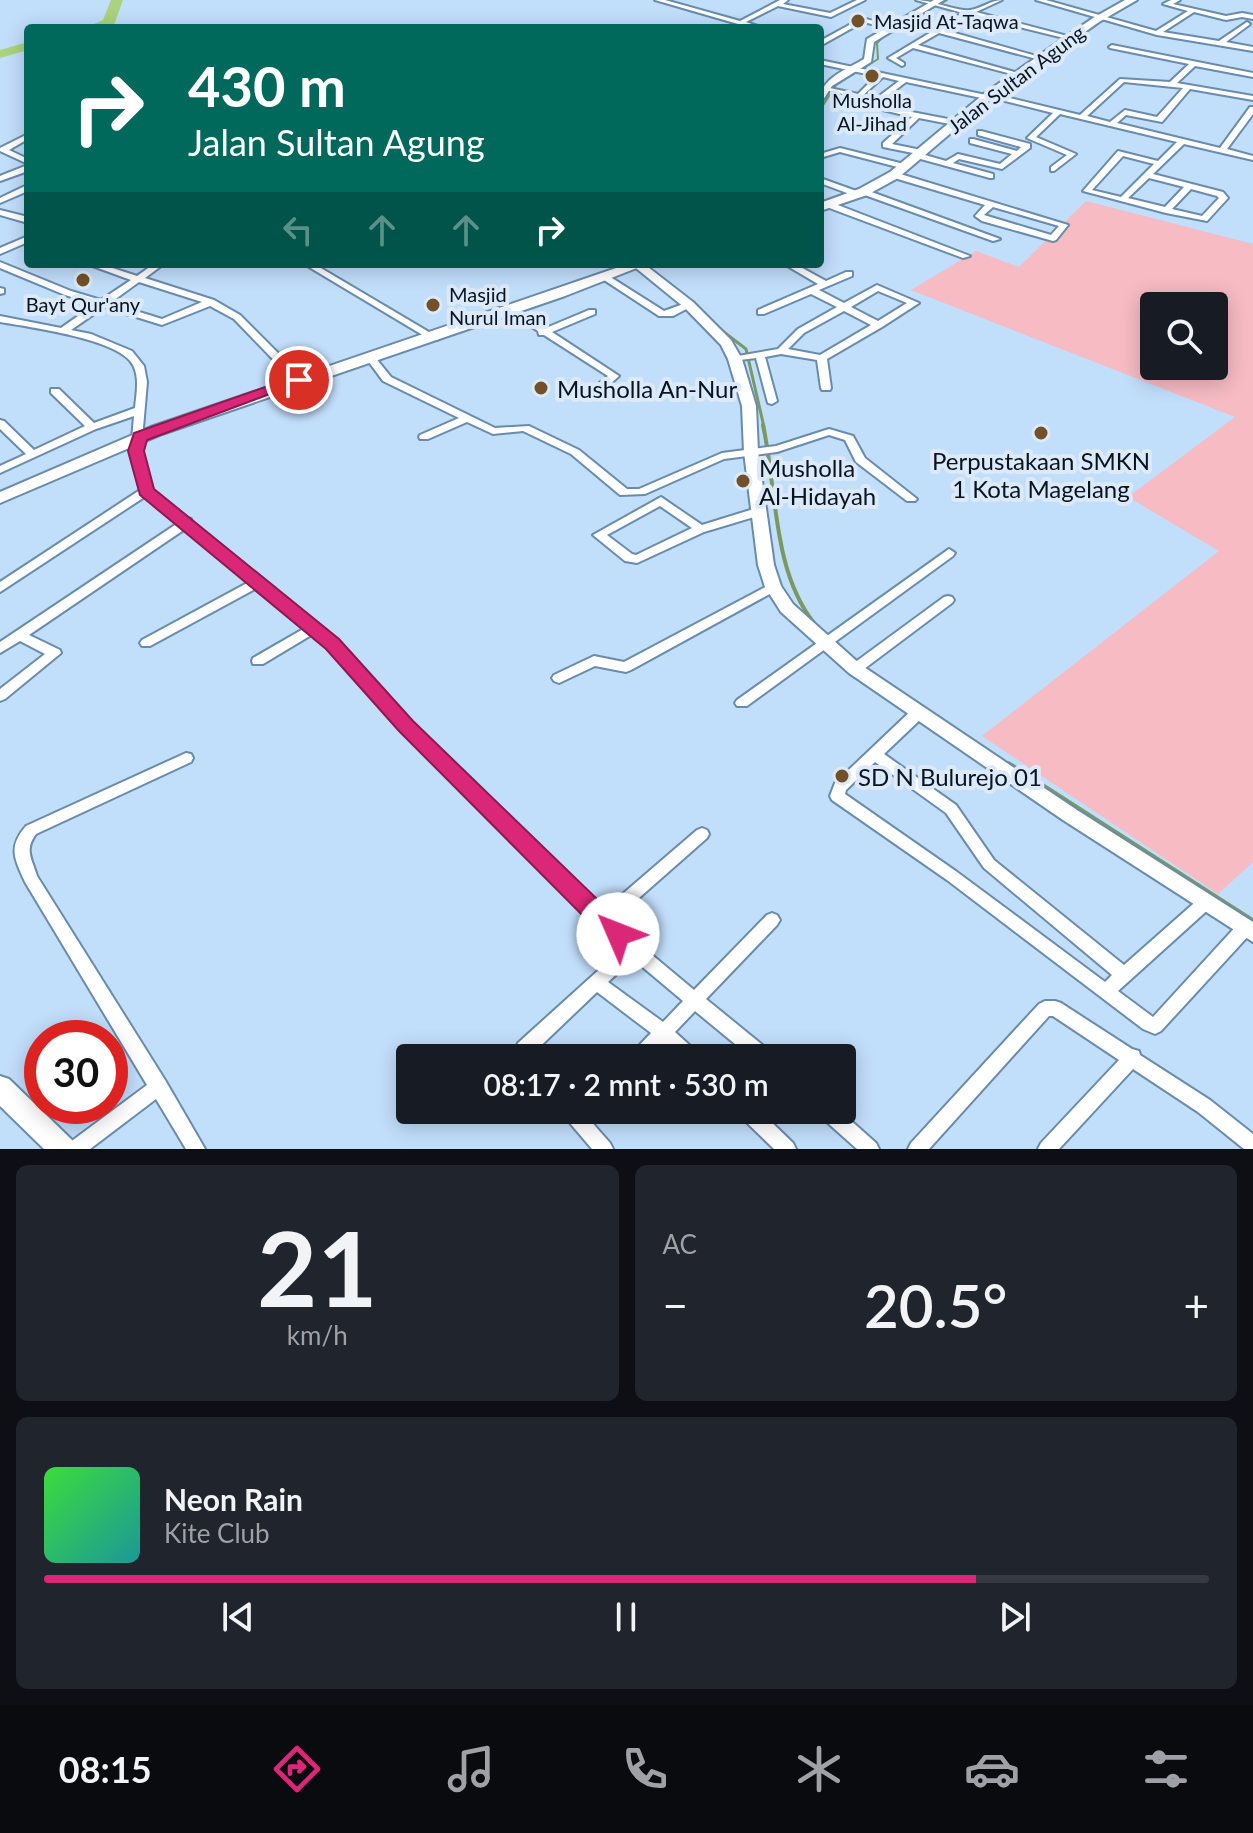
<!DOCTYPE html>
<html lang="id">
<meta charset="utf-8">
<style>
body{margin:0;font-family:Lato,sans-serif;background:#20242c;color:#f1f3f6;height:100vh;display:flex;flex-direction:column;font-size:30px;white-space:nowrap}
*{box-sizing:border-box;margin:0}
p{font-size:26px;color:#9ea1a6}
.icon{flex:none;width:44px;height:44px;fill:none;stroke:currentColor;stroke-width:2;stroke-linecap:round;stroke-linejoin:round}
.map{position:relative;height:1149px;overflow:hidden}
.side{display:flex;flex-direction:column;gap:16px;padding:16px;background:#0d0f14;flex:1}
.side>*{flex:none}
.guide{position:absolute;left:24px;top:24px;width:800px;height:244px;border-radius:8px;box-shadow:0 4px 20px #0003;background:#00695c;color:#fff;overflow:hidden}
.controls{position:absolute;left:1140px;top:292px;display:grid;gap:16px}
.controls a{display:grid;place-items:center;width:88px;height:88px;border-radius:8px;background:#171b24;box-shadow:0 4px 20px #0003;font-size:40px}
.speed{position:absolute;left:24px;top:1020px;display:flex;gap:16px;font-size:40px;font-weight:700;text-align:center}
.speed>*{display:grid;place-content:center;width:104px;height:104px;border-radius:50%;background:#171b24;box-shadow:0 4px 20px #0003;line-height:1}
.speed .limit{border:12px solid #d22;background:#fff;color:#111}
.pin{position:absolute;display:grid;place-items:center;width:68px;height:68px;color:#fff;margin:-34px;border:4px solid #fff;border-radius:50%;box-shadow:0 2px 8px #0007}
.me{position:absolute;width:88px;margin:-44px;rotate:314deg;stroke-linejoin:round;filter:drop-shadow(0 0 6px #0008)}
.turn{display:flex;align-items:center;gap:28px;height:168px;padding:0 32px;font-size:36px}
.turn .icon{width:104px;height:104px;stroke-width:2.5}
.turn b{display:block;font-size:56px;line-height:68px}
.lanes{display:flex;align-items:center;height:76px;padding:0 32px;background:#0003;justify-content:center;gap:40px;direction:ltr}
.lanes .off{opacity:.35}
.big{font-size:60px;font-weight:600;line-height:1.1}
.side .widget{flex:1;display:flex;flex-direction:column;justify-content:center;gap:12px;min-width:0;padding:0 28px;border-radius:12px;background:#20242c}
.side .dial{align-items:center;gap:0}
.dial b{font-size:104px;line-height:1}
.song{display:flex;align-items:center;gap:24px}
.cover{width:96px;height:96px;border-radius:12px;background:linear-gradient(135deg,hsl(120 70% 55%),hsl(180 70% 35%))}
.played{height:8px;border-radius:4px;background:linear-gradient(90deg,#db2777 80%,#363941 80%)}
.keys{display:flex;justify-content:space-around;direction:ltr}
.heat{display:flex;justify-content:space-between;align-items:center;font-size:44px;direction:ltr}
.side .tiles{flex:1;display:grid;gap:16px;grid-template-columns:1fr 1fr}
.widget:last-child{grid-column:span 2}
.trip{position:absolute;left:396px;top:1044px;width:460px;height:80px;border-radius:8px;background:#171b24;box-shadow:0 4px 20px #0003;font-weight:600;line-height:80px;text-align:center}
.dock{display:flex;height:128px;justify-content:space-around;align-items:center;background:#090b0e;color:#9ea1a6}
.dock .icon{width:56px;height:56px}
.dock .on{color:#db2777}
.dock b{font-size:36px;color:#f1f3f6}
.map>svg:first-child{display:block}
.green{fill:#f6bbc3;fill-rule:evenodd}
.lines{fill:none;stroke-linecap:round;stroke-linejoin:round}
.stream-far3{stroke:#7a9962;stroke-width:2}
.stream-far2{stroke:#7a9962;stroke-width:3}
.stream-far1{stroke:#7a9962;stroke-width:4}
.stream{stroke:#7a9962;stroke-width:5}
.river{fill:#abd27e;fill-rule:evenodd}
.minor-casing{stroke:#698bac;stroke-width:4}
.tertiary-casing{stroke:#698bac;stroke-width:4}
.secondary-casing{stroke:#698bac;stroke-width:4}
.minor{fill:#fff;fill-rule:evenodd}
.tertiary{fill:#fff;fill-rule:evenodd}
.secondary{fill:#fff;fill-rule:evenodd}
.route{fill:#db2777;stroke:#8e194d;stroke-width:2}
.poi-dot{fill:#735128;stroke:#dbe9f8;stroke-width:3}
.labels{text-anchor:middle;dominant-baseline:central;stroke-width:8;stroke-linejoin:round;paint-order:stroke}
.far-poi-label{font-size:20px;fill:#081521;stroke:#dbe9f8;text-anchor:start}
.far-street-label{font-size:20px;fill:#081521;stroke:#dbe9f8}
.poi-label{font-size:24px;fill:#081521;stroke:#dbe9f8;text-anchor:start}
</style>
<div class="map">
<svg width="1253" height="1149" viewBox="0 0 1253 1149">
<rect width="100%" height="100%" fill="#c1defb"/>
<!-- green -->
<path class="green" d="M1086,201L1253,244V862L1218,894L982,736L1219,551L1128,497L1235,417L911,290L976,251L1019,267ZM1154,306H1214V366H1154Z"/>
<g class="lines">
<!-- stream-far3 -->
<g class="stream-far3">
<path d="M924,12L947,0"/>
<path d="M820,110L836,85L878,59L877,43L885,35"/>
</g>
<!-- stream-far2 -->
<path class="stream-far2" d="M716,326L746,349L764,427"/>
<!-- stream-far1 -->
<path class="stream-far1" d="M763,425C777,489 772,570 814,623"/>
<!-- stream -->
<path class="stream" d="M1009,764L1253,921"/>
<!-- river -->
<g class="river">
<path d="M111,0H123L114,25L85,28L103,20Z"/>
<path d="M28,42V50L0,58V50Z"/>
</g>
<defs>
<g id="minor">
<path d="M655,0H665L740,21L780,0H788L783,4L830,13L857,0H865L831,17L778,6L746,22L763,28L738,24Z"/>
<path d="M916,0C932,0 958,12 970,10C981,9 990,0 1002,0L976,12L1075,38L1072,40L970,15L944,30L1047,59L1044,61L939,33L918,45L1022,74L1019,76L913,48L896,58L904,63V65L902,66L888,58L933,31L898,21V19L937,28L963,13Z"/>
<path d="M1036,0H1046L1156,31L1188,11L1163,4L1171,0H1180L1173,4L1226,16L1242,13L1253,15V19L1242,17L1226,20L1194,12L1163,32L1219,41L1247,22L1250,24L1249,25L1226,42L1253,47V51L1157,35Z"/>
<path d="M862,18L892,26L889,28L863,22L820,46V41Z"/>
<path d="M1112,45L1253,73V77L1195,66L1177,83L1253,96V100L1190,89L1162,122L1126,115L1117,123L1220,148L1250,107H1253V114L1227,149L1253,156V160L1184,144L1153,174L1223,192L1228,198L1207,221L1166,213L1083,191L1118,151L1158,161L1177,142L1060,114L1036,137L1076,154L1054,171H1051V167L1067,155L1027,138L1053,113L989,97L986,99L906,82L876,105L958,121V125H955L919,118L892,144L926,151L927,153L925,155L946,161L958,154L1000,164L1012,154L970,143V139H973L1017,151L1021,147L978,135V131H981L1030,144V148L1002,169L959,159L953,163L993,174V178H990L917,158L918,154L883,147V143L912,117L866,106L899,81L883,77L860,98L821,89L825,87L858,94L876,76L820,64V60L986,95L989,93L1080,115L1120,79L1170,82L1189,64L1110,48L1109,47ZM1124,82L1183,88L1157,117L1125,110L1110,122L1087,116ZM1123,156L1154,164L1121,197L1092,190ZM1149,178L1184,187L1165,207L1128,198ZM1191,189L1217,196L1219,198L1202,216L1172,209Z"/>
<path d="M28,134V139L9,150L28,159V164L0,151V148Z"/>
<path d="M840,148L908,165L909,167L905,169L840,152L820,158V154Z"/>
<path d="M25,166H28V171L0,181V176Z"/>
<path d="M891,173H897L1068,225L1056,240L1053,241L982,221L975,216L985,205L891,177ZM993,207L1059,226L1051,235L984,215Z"/>
<path d="M820,178L859,192L866,190L1000,239L993,241L862,194L855,196L820,183Z"/>
<path d="M25,186H28V191L0,203V198Z"/>
<path d="M824,202H830L970,256L963,258L824,206Z"/>
<path d="M0,210L28,217V223L0,215Z"/>
<path d="M28,236V242L0,254V248Z"/>
<path d="M0,262L71,291L101,300L131,280L87,264H100L137,276L154,264H164L145,278L214,300L240,315L303,378V382H295L234,319L210,306L162,325L104,307L71,330L91,334L132,351L144,366L147,382L141,451L151,490L187,518L191,519L192,523L337,641L411,722L604,910L697,830L702,828L707,830L709,834L707,838L614,920L639,944L694,990L767,915L772,913L777,915L780,920L777,925L706,999L771,1052L773,1058H752L695,1011L675,1032L697,1052L699,1058H679L664,1044L650,1058H631L633,1052L651,1033L597,992L528,1058H511L518,1043L622,949L401,730L329,647L313,634L263,664H253L252,661L253,658L305,628L257,588L150,646H142L140,643L142,640L249,582L185,529L29,635L60,650L61,653L5,699L0,701V689L45,654L20,641L0,653V642L178,523L146,496L0,592V582L140,490L131,451L134,416L96,429L0,473V466L26,454L0,429V420L4,421L34,450L85,426L51,393V389H59L94,423L135,408C136,395 140,378 133,365C120,339 29,327 0,322V316L61,328L95,304L65,295L0,268ZM139,282L202,302L162,319L110,303ZM633,959L683,1001L663,1022L608,982Z"/>
<path d="M304,264H314L439,338L437,340H431Z"/>
<path d="M784,264H795L826,281L846,272H852V276L819,290L844,303L877,285L919,303L882,327L827,359L831,388L830,390H822L821,388L817,360L781,354L765,357L777,401L772,404L768,403L756,358L732,361V357L778,349L798,329L837,307L811,294L764,314H758V310L818,284ZM878,291L907,303L878,321L851,307ZM844,311L871,325L820,355L788,349L804,333Z"/>
<path d="M604,273L664,311L689,302L694,305L673,316H659L601,278L600,276Z"/>
<path d="M0,288L4,289V293L0,294Z"/>
<path d="M513,308L546,328L589,310H595V314L552,332L619,376L600,393H592V389L608,376L544,335H539L538,331L510,313L508,311Z"/>
<path d="M371,355L374,356L391,377L495,428L529,426L579,450L627,489H639L722,453L776,446L829,429L853,436L865,458L917,499L915,501H907L856,462L845,440L829,435L777,452L724,459L645,494L620,495L571,454L523,431L493,434L467,422L428,439H420L419,437L420,435L459,418L383,381L366,358Z"/>
<path d="M661,497L702,525L760,507L766,511L764,514L704,532L637,563L625,561L593,535ZM660,506L692,528L636,555L632,554L607,535Z"/>
<path d="M949,549L955,553L953,556L747,706H737L735,703L737,700Z"/>
<path d="M773,583L777,584L779,587L777,590L631,670L626,672L595,666L559,683L554,681L552,678L554,675L594,656L624,662Z"/>
<path d="M948,596L952,597L954,600L952,603L860,672H850L849,669L850,666L944,597Z"/>
<path d="M919,707L924,708L926,712L924,716L884,754L956,805L994,860L1124,965L1201,897L1206,895L1211,897L1214,902L1211,907L1118,991L1153,1017L1239,923L1245,921L1251,923L1253,928L1251,933L1161,1031L1155,1034L1143,1029L947,880L832,800L830,796L835,783L914,708ZM875,762L946,813L984,868L1112,975L1105,982L957,872L845,794L846,790Z"/>
<path d="M186,753L191,754L193,758L191,762L36,834C24,850 32,859 37,876L165,1080L205,1149H186L156,1099L90,1149H66L69,1143L147,1085L25,882C14,858 8,847 26,826Z"/>
<path d="M1045,1001H1055L1061,1003L1132,1049L1139,1051L1140,1055L1210,1100L1253,1134V1149H1244L1198,1112L1133,1069L1059,1149H1038L1041,1143L1119,1060L1053,1016H1049L929,1149H908L911,1143L1039,1004Z"/>
<path d="M561,1110H581L610,1143L613,1149H592L564,1116Z"/>
<path d="M737,1110H759L793,1143L796,1149H774L740,1116Z"/>
<path d="M817,1110H839L876,1143L879,1149H857L820,1116Z"/>
</g>
<g id="tertiary">
<path d="M934,0H944L874,42L871,62L832,86L823,100L820,101C820,78 846,70 864,59L867,39Z"/>
<path d="M631,264H644L693,302L731,340L742,359L756,406L758,452L774,565L781,586L793,604L861,665L1077,810L1253,922V942L1063,820L849,673L781,612L765,587L758,565L744,452L742,406L728,359L721,345L685,308Z"/>
</g>
<g id="secondary">
<path d="M1125,0H1137L1099,22L993,97L898,178L867,195L820,211V203L859,189L890,172L985,93L1093,18Z"/>
<path d="M628,264H647L565,296L162,434L0,503V492L151,427Z"/>
<path d="M0,1076L9,1079L72,1140L76,1149H44L0,1106Z"/>
</g>
</defs>
<!-- minor casing -->
<use href="#minor" class="minor-casing"/>
<!-- tertiary casing -->
<use href="#tertiary" class="tertiary-casing"/>
<!-- secondary casing -->
<use href="#secondary" class="secondary-casing"/>
<!-- minor -->
<use href="#minor" class="minor"/>
<!-- tertiary -->
<use href="#tertiary" class="tertiary"/>
<!-- secondary -->
<use href="#secondary" class="secondary"/>
</g>
<!-- route -->
<path class="route" d="M294,377L307,380L147,440L144,451L154,489L339,639L413,721L626,927L629,934L626,942L618,945L609,942L399,731L326,649L140,495L128,451L134,433Z"/>
<!-- markers -->
<g class="poi-dot">
<circle cx="858" cy="21" r="8"/>
<circle cx="872" cy="76" r="8"/>
<circle cx="83" cy="280" r="8"/>
<circle cx="433" cy="305" r="8"/>
<circle cx="541" cy="388" r="8"/>
<circle cx="1041" cy="433" r="8"/>
<circle cx="743" cy="481" r="8"/>
<circle cx="842" cy="776" r="8"/>
</g>
<g class="labels">
<!-- far-poi labels -->
<g class="far-poi-label">
<text x="874" y="21">Masjid At-Taqwa</text>
<text x="872" y="100" text-anchor="middle">Musholla<tspan x="872" dy="23">Al-Jihad</tspan></text>
<text x="449" y="294">Masjid<tspan x="449" dy="23">Nurul Iman</tspan></text>
<text x="83" y="304" text-anchor="middle">Bayt Qur'any</text>
</g>
<!-- far-street labels -->
<g class="far-street-label">
<text transform="translate(1016 79) rotate(-37)">Jalan Sultan Agung</text>
</g>
<!-- poi labels -->
<g class="poi-label">
<text x="557" y="388">Musholla An-Nur</text>
<text x="1041" y="460" text-anchor="middle">Perpustakaan SMKN<tspan x="1041" dy="28">1 Kota Magelang</tspan></text>
<text x="759" y="467">Musholla<tspan x="759" dy="28">Al-Hidayah</tspan></text>
<text x="858" y="776">SD N Bulurejo 01</text>
</g>
</g>
</svg>
<div class="controls">
<a><svg class="icon" aria-label="search" viewBox="0 0 24 24"><circle cx="10" cy="10" r="6"/><path d="M15 15l6 6"/></svg></a>
</div>
<div class="speed"><div class="limit">30</div></div>
<div class="pin" style="left:299px;top:380px;background:#d93025"><svg class="icon" aria-label="arrive" viewBox="0 0 24 24"><path d="M6 21V4h12l-3 4 3 4H6"/></svg></div>
<svg class="me" style="left:618px;top:934px" viewBox="-20 -20 40 40"><circle r="19" fill="#fff"/><path d="M0-13L10 11 0 6-10 11z" fill="#db2777"/></svg>
<div class="trip">08:17 · 2 mnt · 530 m</div>
<div class="guide">
<div class="turn"><svg class="icon" aria-label="right" viewBox="0 0 24 24"><path d="M7 20v-9h11M14 6l5 5-5 5"/></svg><div><b>430 m</b>Jalan Sultan Agung</div></div>
<div class="lanes"><svg class="icon off" aria-label="left" viewBox="0 0 24 24"><path d="M17 20v-9H6M10 6l-5 5 5 5"/></svg><svg class="icon off" aria-label="ahead" viewBox="0 0 24 24"><path d="M12 20V5M6 11l6-6 6 6"/></svg><svg class="icon off" aria-label="ahead" viewBox="0 0 24 24"><path d="M12 20V5M6 11l6-6 6 6"/></svg><svg class="icon" aria-label="right" viewBox="0 0 24 24"><path d="M7 20v-9h11M14 6l5 5-5 5"/></svg></div>
</div>
</div>
<section class="side">
<div class="tiles">
<div class="widget dial"><b>21</b><p>km/h</p></div>
<div class="widget"><p>AC</p>
<div class="heat"><a>−</a><b class="big">20.5°</b><a>+</a></div>
</div>
<div class="widget">
<div class="song"><i class="cover"></i><div><b>Neon Rain</b><p>Kite Club</p></div></div>
<div class="played"></div>
<div class="keys"><svg class="icon" aria-label="previous" viewBox="0 0 24 24"><path d="M18 5L8 12l10 7zM5 5v14"/></svg><svg class="icon" aria-label="pause" viewBox="0 0 24 24"><path d="M8 5v14M16 5v14"/></svg><svg class="icon" aria-label="next" viewBox="0 0 24 24"><path d="M6 5l10 7-10 7zM19 5v14"/></svg></div>
</div>
</div>
</section>
<nav class="dock">
<b>08:15</b>
<svg class="icon on" aria-label="directions" viewBox="0 0 24 24"><path d="M12 3l9 9-9 9-9-9zM9 14v-3h6M13 9l2 2-2 2"/></svg>
<svg class="icon" aria-label="music" viewBox="0 0 24 24"><path d="M9 18V5l10-2v13"/><circle cx="6" cy="18" r="3"/><circle cx="16" cy="16" r="3"/></svg>
<svg class="icon" aria-label="phone" viewBox="0 0 24 24"><path d="M5 4h4l2 5-3 2q2 4 5 5l2-3 5 2v4C11 20 4 13 5 4z"/></svg>
<svg class="icon" aria-label="climate" viewBox="0 0 24 24"><path d="M12 3v18M4 7l16 10M4 17L20 7"/></svg>
<svg class="icon" aria-label="car" viewBox="0 0 24 24"><path d="M5 17H2v-5l4-1 3-4h7l3 4 3 1v5h-3M9 17h6M6 11h13"/><circle cx="7" cy="17" r="2"/><circle cx="17" cy="17" r="2"/></svg>
<svg class="icon" aria-label="filters" viewBox="0 0 24 24"><path d="M4 7h16M4 17h16"/><circle cx="9" cy="7" r="2"/><circle cx="15" cy="17" r="2"/></svg>
</nav>
